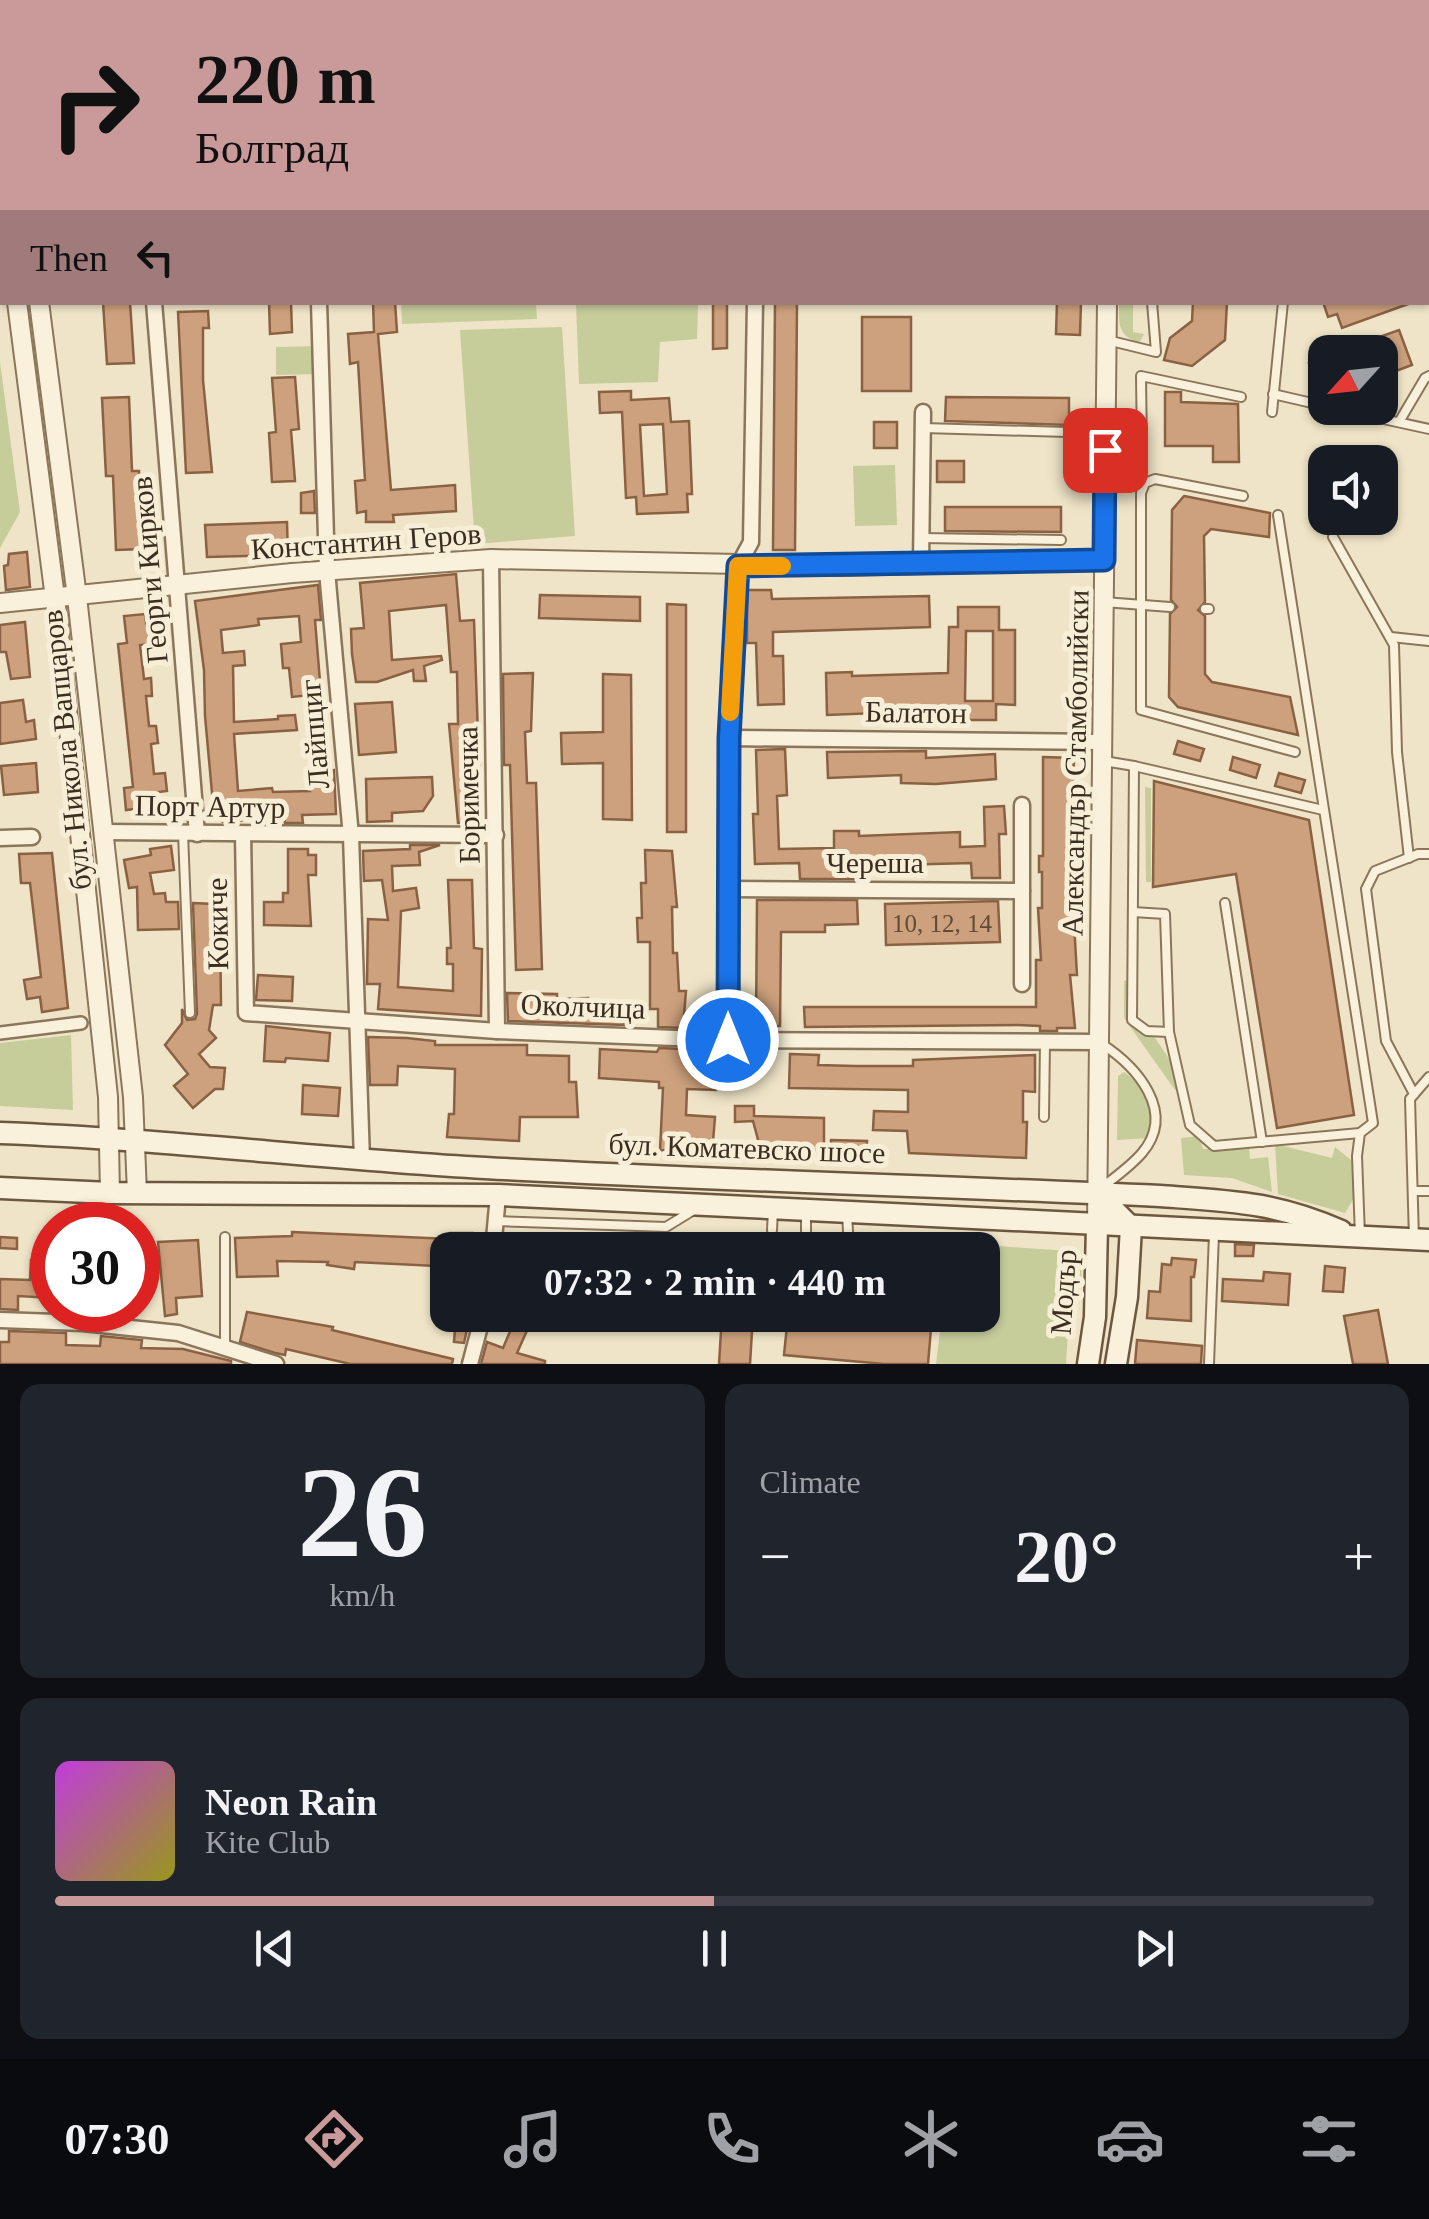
<!DOCTYPE html>
<meta charset="utf-8">
<style>
body{margin:0;font-family:"Times New Roman",serif;background:#20242c;color:#f1f3f6;height:100vh;display:flex;flex-direction:column;font-size:38px;white-space:nowrap}
*{box-sizing:border-box;margin:0}
p{font-size:32px;color:#9ea1a6}
.icon{flex:none;width:55px;height:55px;fill:none;stroke:currentColor;stroke-width:2;stroke-linecap:round;stroke-linejoin:round}
.map{position:relative;height:1364px;overflow:hidden}
.drawer{display:flex;flex-direction:column;gap:20px;padding:20px;background:#0d0f14;flex:1}
.drawer>*{flex:none}
.top-card{position:absolute;left:0px;top:0px;width:1430px;height:305px;box-shadow:0 2px 8px #0004;background:#ca9a9b;color:#111;overflow:hidden}
.needle{width:65px;rotate:243deg}
.controls{position:absolute;left:1308px;top:335px;display:grid;gap:20px}
.controls a{display:grid;place-items:center;width:90px;height:90px;border-radius:20px;background:#171b24;box-shadow:0 2px 8px #0004;font-size:50px}
.speed{position:absolute;left:30px;top:1202px;display:flex;gap:20px;font-size:50px;font-weight:700;text-align:center}
.speed>*{display:grid;place-content:center;width:130px;height:130px;border-radius:50%;background:#171b24;box-shadow:0 2px 8px #0004;line-height:1}
.speed .limit{border:15px solid #d22;background:#fff;color:#111}
.pin{position:absolute;display:grid;place-items:center;width:85px;height:85px;color:#fff;margin:-42px;border-radius:20px;box-shadow:0 5px 15px #0006}
.me{position:absolute;width:110px;margin:-55px;rotate:0deg;stroke-linejoin:round;filter:drop-shadow(0 0 8px #0008)}
.turn{display:flex;align-items:center;gap:35px;height:210px;padding:0 30px;font-size:45px}
.turn .icon{width:130px;height:130px;stroke-width:2.5}
.turn b{display:block;font-size:70px;line-height:85px}
.then{display:flex;align-items:center;height:95px;padding:0 30px;background:#0003;gap:20px;font-size:38px}
.big{font-size:75px;font-weight:700;line-height:1.1}
.drawer .tile{flex:1;display:flex;flex-direction:column;justify-content:center;gap:15px;min-width:0;padding:0 35px;border-radius:20px;background:#20242c}
.drawer .dial{align-items:center;gap:0}
.dial b{font-size:130px;line-height:1}
.song{display:flex;align-items:center;gap:30px}
.cover{width:120px;height:120px;border-radius:15px;background:linear-gradient(135deg,hsl(290 70% 55%),hsl(60 70% 35%))}
.played{height:10px;border-radius:5px;background:linear-gradient(90deg,#ca9a9b 50%,#363941 50%)}
.keys{display:flex;justify-content:space-around;direction:ltr}
.heat{display:flex;justify-content:space-between;align-items:center;font-size:55px;direction:ltr}
.drawer .tiles{flex:1;display:grid;gap:20px;grid-template-columns:1fr 1fr}
.tile:last-child{grid-column:span 2}
.trip{position:absolute;left:430px;top:1232px;width:570px;height:100px;border-radius:20px;background:#171b24;box-shadow:0 2px 8px #0004;font-weight:700;line-height:100px;text-align:center}
.tabs{display:flex;height:160px;justify-content:space-around;align-items:center;background:#090b0e;color:#9ea1a6}
.tabs .icon{width:70px;height:70px}
.tabs .on{color:#ca9a9b}
.tabs b{font-size:45px;color:#f1f3f6}
.map>svg:first-child{display:block}
.green{fill:#c6cd9b}
.building{fill:#cda17d;stroke:#8a6142;stroke-width:2.5;fill-rule:evenodd}
.lines{fill:none;stroke-linecap:round;stroke-linejoin:round}
.service-casing{stroke:#8b765c;stroke-width:12}
.pedestrian-casing{stroke:#8b765c;stroke-width:16}
.minor-casing{stroke:#8b765c;stroke-width:19}
.tertiary-casing{stroke:#8b765c;stroke-width:22}
.secondary-casing{stroke:#6d573f;stroke-width:25}
.service{stroke:#f9f1db;stroke-width:8}
.pedestrian{stroke:#f9f1db;stroke-width:11}
.minor{stroke:#f9f1db;stroke-width:14}
.tertiary{stroke:#f9f1db;stroke-width:18}
.secondary{stroke:#f9f1db;stroke-width:20}
.route-casing{stroke:#114b97;stroke-width:25}
.route{stroke:#1a73e8;stroke-width:18}
.slow{stroke:#f59e0b;stroke-width:18}
.labels{text-anchor:middle;dominant-baseline:central;stroke-width:10;stroke-linejoin:round;paint-order:stroke}
.number-label{font-size:25px;fill:#604b37}
.street-label{font-size:30px;fill:#3b2e20;stroke:#f6eed7}
</style>
<div class="map">
<svg width="1429" height="1364" viewBox="0 0 1429 1364">
<rect width="100%" height="100%" fill="#efe4c7"/>
<!-- green -->
<g class="green">
<path d="M401,303H536L537,319L402,324Z"/>
<path d="M576,303H698L697,339L660,342L658,382L579,384Z"/>
<path d="M1119,303H1133V332L1144,334L1139,343C1117,335 1119,323 1119,303Z"/>
<path d="M562,327L575,536L475,544L460,330Z"/>
<path d="M320,346L321,374L276,375V347Z"/>
<path d="M0,362L20,512L0,548Z"/>
<path d="M895,465L897,525L855,526L853,466Z"/>
<path d="M1145,787L1151,788V882H1146Z"/>
<path d="M1128,980L1129,1021L1153,1035L1174,1066L1179,1089L1175,1090L1124,1018V981Z"/>
<path d="M71,1035L73,1110L0,1106V1043Z"/>
<path d="M1124,1072C1146,1088 1158,1112 1149,1138L1117,1140L1118,1076Z"/>
<path d="M1199,1136L1203,1149L1249,1148L1250,1159L1268,1157L1272,1192L1232,1178L1184,1175L1181,1138Z"/>
<path d="M1275,1144L1332,1158L1335,1147L1351,1160L1357,1193L1345,1213L1278,1194Z"/>
<path d="M857,1236L1069,1251L1081,1265L1082,1282L1070,1299L1066,1364H936L942,1315H982V1250H857Z"/>
</g>
<!-- building -->
<g class="building">
<path d="M103,302H130L134,363L107,364Z"/>
<path d="M269,302H291L292,332L270,334Z"/>
<path d="M373,302H395L397,332L378,334L391,490L455,485L456,511L393,515L394,522H366V511L357,513L355,481L365,480L358,362L350,364L348,334L374,332Z"/>
<path d="M713,302H727V348L713,349Z"/>
<path d="M775,302H797L795,550H773Z"/>
<path d="M1057,302H1081L1080,335L1056,334Z"/>
<path d="M1193,302H1227L1225,340L1192,366L1164,360L1170,338L1192,321Z"/>
<path d="M1323,302H1408V304L1342,328L1337,314L1328,317Z"/>
<path d="M208,311L209,328H203V380L212,472L186,473L178,312Z"/>
<rect x="862" y="317" width="49" height="74"/>
<path d="M1399,330L1412,365L1380,377V352H1337Z"/>
<path d="M1325,342V398L1309,363L1317,361L1311,347Z"/>
<path d="M295,377L299,429L291,430L295,481L272,482L269,433L276,432L272,378Z"/>
<path d="M631,391V400L669,398L671,422L689,421L692,494H687L688,512L637,514L636,497L626,498L622,412L600,413L599,392ZM663,424L667,494L644,496L640,425Z"/>
<path d="M1165,392H1181V402L1238,404L1239,462H1213V446H1165Z"/>
<path d="M129,397L132,471H139L143,549L116,550L113,476H106L102,398Z"/>
<path d="M946,397L1069,398V425L945,421Z"/>
<rect x="874" y="422" width="23" height="26"/>
<rect x="937" y="461" width="27" height="21"/>
<path d="M314,491L315,513H301V493Z"/>
<path d="M1184,496L1270,513L1269,537L1211,529L1204,536L1205,602L1198,610L1205,616V674L1212,682L1290,697L1298,735L1178,707L1169,697L1170,614L1177,607L1171,600L1172,510Z"/>
<path d="M945,507H1061V532L945,531Z"/>
<path d="M287,522L288,555L207,557L205,525Z"/>
<path d="M27,552L30,587L6,590L4,566L8,565L9,554Z"/>
<path d="M456,574L460,621L474,620L481,822L458,823L449,724H458L457,672H451L446,605L389,611L392,660L441,656L442,660L424,666L426,681H414L413,670L377,682H356L352,654L351,629L364,628L360,583Z"/>
<path d="M318,585L321,620H315L321,694L292,697L289,668H283L281,644L301,642L299,616L258,619L259,625L221,630L223,653L244,651L245,665L233,666L234,722L278,719V716L295,715L297,730L234,734L238,791L272,788L273,792L310,791V787L318,786V771L334,770L336,814L302,815L303,823H285L284,817L223,822L214,815L205,716L204,670L195,601Z"/>
<path d="M747,590H771L772,599L929,596L930,627L773,632V656H783L784,704L758,705L756,643H747Z"/>
<path d="M540,595L640,597V621L539,618Z"/>
<path d="M667,604L686,605V832H667Z"/>
<path d="M958,607H999V630H1015V705L996,704V720H960V706H931L932,720L903,721V712L827,715L826,673L852,672V676L948,673L949,627H958ZM966,631H993V701H965Z"/>
<path d="M145,614L147,630L156,629L158,643L140,645L144,679L151,678L152,696H146L149,726H156L158,743L151,744L154,774L165,773L167,791L151,793L152,807L126,810L124,788L133,787L118,644L127,643L124,616Z"/>
<path d="M25,622L30,677L11,679L6,652H0V625Z"/>
<path d="M533,673L531,731L525,732L527,783H536L542,969L516,970L510,765H504L503,674Z"/>
<path d="M603,674L631,675L632,820L603,819V763L562,764L561,733L603,732Z"/>
<path d="M23,700L26,722L34,720L36,739L0,744V703Z"/>
<path d="M392,702L396,752L359,755L355,704Z"/>
<path d="M1178,741L1204,749L1200,761L1174,754Z"/>
<path d="M785,749L787,795L777,796L779,849L834,848V831H859V836L960,832V847L985,846L984,807L1004,806L1006,834H999L1000,878H972L971,863L859,866L857,879H800L799,863L755,864L753,814H758L756,750Z"/>
<path d="M926,751V758L995,754L996,779L936,784L901,783V775L828,778L827,752Z"/>
<path d="M1043,757L1074,758L1072,835H1078V858H1081V870H1076V904H1082L1083,923H1074L1077,975H1070L1075,1028H1057V1031H1040V1026L1018,1025L805,1027L804,1007H1036V960H1041L1038,908H1042V872H1039V856H1043Z"/>
<path d="M1233,757L1260,765L1256,778L1230,770Z"/>
<path d="M36,763L38,792L4,795L1,766Z"/>
<path d="M1279,773L1305,780L1301,793L1275,786Z"/>
<path d="M432,777L433,796L423,811L392,813V821L367,822L366,779Z"/>
<path d="M1154,781L1309,820L1354,1115L1277,1128L1236,874L1153,887Z"/>
<path d="M410,845H440L419,852L420,865L392,866L393,891L416,888L419,908L401,911L398,987L453,991V964H447V948H451L448,880H472L474,948L482,949L481,1016L378,1009L380,984H367L368,919L388,920L382,880L364,881L363,851L410,849Z"/>
<path d="M171,846L174,870L150,873L154,894L165,893L166,902H178L179,929L138,930L137,887L129,888L124,860L151,855L150,849Z"/>
<path d="M288,849H308V855H316V875H308L311,926L264,925V902H283V893H288Z"/>
<path d="M645,850L672,851L677,907H672L673,953H677L679,991H686L683,1028L658,1027V1009H650V942H638L637,918H642L641,883H646Z"/>
<path d="M52,853L68,1008L42,1012L40,997L27,999L24,980L41,977L30,883H21L19,854Z"/>
<path d="M757,900H857L858,924L825,925V932H781L780,1026H756Z"/>
<path d="M998,901L1000,942L886,945L885,904Z"/>
<path d="M193,903L213,904V919L220,920L221,1005H213L209,1030L216,1038L199,1054L210,1067L225,1068L223,1089H215L193,1108L174,1086L188,1074L165,1045L182,1023V1009L187,1020L195,1019L197,1014Z"/>
<path d="M258,975L293,977L292,1001L256,1000Z"/>
<path d="M507,993L557,994V999L588,998V1009L623,1008L624,1025L508,1021Z"/>
<path d="M266,1026L330,1033L328,1061L286,1058L285,1062L264,1061Z"/>
<path d="M368,1037L407,1038L435,1041V1045H527V1055L569,1056V1082H576L578,1117H520L519,1141L447,1137L449,1114H454L455,1069L398,1066L397,1085H370Z"/>
<path d="M659,1048L683,1049L685,1055H717L716,1090L687,1089L686,1115L715,1117L712,1154L660,1150L663,1088H659V1082L599,1078L600,1049L657,1052Z"/>
<path d="M790,1054L819,1055L818,1065L855,1066H913V1060L1035,1055V1092L1023,1091V1122H1027L1026,1158L909,1153L907,1131L873,1130L874,1111L908,1112V1090L789,1088Z"/>
<path d="M303,1085L340,1088L338,1116L302,1114Z"/>
<path d="M735,1106H754V1116L824,1118V1150L760,1147L753,1121L735,1122Z"/>
<path d="M831,1140L867,1141L866,1160L831,1158Z"/>
<path d="M292,1232L450,1239V1233H473L475,1250H437L436,1266L355,1262L354,1269L327,1265L328,1262L277,1261L278,1276L237,1277L235,1238L292,1236Z"/>
<path d="M0,1237L17,1238V1249L0,1248Z"/>
<path d="M198,1240L202,1296L176,1298L177,1314L165,1316L158,1242Z"/>
<path d="M1235,1244L1254,1245L1253,1256H1235Z"/>
<path d="M1172,1258L1196,1260L1194,1277H1191V1321L1147,1318L1149,1291L1160,1292L1162,1264L1171,1265Z"/>
<path d="M31,1260L52,1262V1298L18,1296V1310L0,1309V1279L30,1280Z"/>
<path d="M1325,1266L1345,1268L1343,1292L1323,1291Z"/>
<path d="M1264,1272L1290,1274L1288,1305L1222,1301L1223,1279L1263,1281Z"/>
<path d="M1378,1310L1388,1364H1353L1344,1316Z"/>
<path d="M247,1312L333,1327L332,1330L453,1359L452,1364H350L286,1349L285,1355L275,1353L240,1342Z"/>
<path d="M456,1315H470L464,1343L454,1342Z"/>
<path d="M517,1315H534L517,1353L545,1361V1364H481L487,1342L503,1348Z"/>
<path d="M722,1315H753L750,1364H719Z"/>
<path d="M788,1315L932,1317L928,1364H884L784,1355Z"/>
<path d="M9,1331L66,1333V1345L100,1346L101,1336L142,1340L141,1348L183,1349L231,1361V1364H0V1342H9Z"/>
<path d="M1137,1340L1202,1346L1201,1364H1135Z"/>
</g>
<g class="lines">
<defs>
<g id="service">
<path d="M454,0L455,2"/>
<path d="M1231,2V0"/>
<path d="M1107,340L1156,352L1152,302"/>
<path d="M1273,394L1325,406"/>
<path d="M1333,408L1429,429"/>
<path d="M1272,412L1283,302"/>
<path d="M1399,422L1425,378L1429,376"/>
<path d="M923,428L1067,432"/>
<path d="M1105,450L1142,451L1141,376L1241,397"/>
<path d="M1243,496L1155,479L1145,483L1141,493V710L1295,752"/>
<path d="M1278,515L1373,1123L1360,1133L1357,1156L1360,1236"/>
<path d="M1333,537L1394,645L1397,752L1409,858"/>
<path d="M922,538L1061,540"/>
<path d="M1104,602L1170,607"/>
<path d="M1205,609H1209"/>
<path d="M1391,637L1429,641"/>
<path d="M1104,761L1134,766L1132,1020L1147,1031L1169,1032"/>
<path d="M1134,766L1323,810"/>
<path d="M183,833L190,1013"/>
<path d="M1225,903L1262,1142"/>
<path d="M1133,912L1165,914L1169,1032L1190,1125L1214,1146L1360,1133"/>
<path d="M1414,1094L1386,1041L1366,889L1375,871L1418,854H1429"/>
<path d="M1044,1117L1045,1042"/>
<path d="M1100,1189C1114,1178 1131,1166 1142,1153C1177,1112 1137,1067 1102,1044"/>
<path d="M1414,1191H1429"/>
<path d="M847,1213L849,1250"/>
<path d="M496,1221L666,1227L692,1211"/>
<path d="M772,1230L773,1210"/>
<path d="M806,1231V1211"/>
<path d="M225,1237V1347"/>
<path d="M1414,1239L1410,1099L1429,1077"/>
<path d="M1209,1364L1214,1234"/>
</g>
<path id="pedestrian" d="M0,1033L81,1023"/>
<g id="minor">
<path d="M129,0V2"/>
<path d="M555,0V2"/>
<path d="M760,2V0"/>
<path d="M983,2V0"/>
<path d="M1418,2L1420,0"/>
<path d="M1428,169L1429,170"/>
<path d="M154,302L197,834"/>
<path d="M319,302L327,571L351,836L362,1160"/>
<path d="M491,559L497,1031"/>
<path d="M921,564L923,412"/>
<path d="M729,738L1102,742"/>
<path d="M1022,805V984"/>
<path d="M103,832L496,835"/>
<path d="M243,834L246,1013L497,1031L727,1040L1099,1042"/>
<path d="M0,838L32,837"/>
<path d="M728,889L1022,891"/>
<path d="M727,1040L729,738L738,566L751,542L755,302"/>
<path d="M493,1250L498,1195"/>
<path d="M0,1320L83,1323L178,1333L276,1364"/>
<path d="M470,1364L483,1315"/>
</g>
<g id="tertiary">
<path d="M1108,2V0"/>
<path d="M0,66L2,80"/>
<path d="M0,177L2,192"/>
<path d="M17,302L55,598L108,1097L110,1193"/>
<path d="M39,302L77,597L133,1097L137,1193"/>
<path d="M0,603L292,573L491,559L842,566L1104,560"/>
<path d="M1097,1225L1107,302"/>
</g>
<g id="secondary">
<path d="M0,1133C162,1139 323,1159 485,1168C710,1180 935,1186 1160,1196C1230,1201 1276,1202 1341,1231"/>
<path d="M0,1188L110,1193L498,1195L1429,1240"/>
<path d="M1097,1193L1131,1227L1127,1297L1116,1364"/>
<path d="M1088,1364L1095,1317L1097,1225"/>
</g>
</defs>
<!-- service casing -->
<use href="#service" class="service-casing"/>
<!-- pedestrian casing -->
<use href="#pedestrian" class="pedestrian-casing"/>
<!-- minor casing -->
<use href="#minor" class="minor-casing"/>
<!-- tertiary casing -->
<use href="#tertiary" class="tertiary-casing"/>
<!-- secondary casing -->
<use href="#secondary" class="secondary-casing"/>
<!-- service -->
<use href="#service" class="service"/>
<!-- pedestrian -->
<use href="#pedestrian" class="pedestrian"/>
<!-- minor -->
<use href="#minor" class="minor"/>
<!-- tertiary -->
<use href="#tertiary" class="tertiary"/>
<!-- secondary -->
<use href="#secondary" class="secondary"/>
</g>
<g class="lines">
<defs>
<path id="route" d="M728,1040L729,738L738,566L1104,560L1105,450"/>
</defs>
<!-- route casing -->
<use href="#route" class="route-casing"/>
<!-- route -->
<use href="#route" class="route"/>
<!-- slow -->
<path class="slow" d="M730,712L738,566H782"/>
</g>
<g class="labels">
<!-- number labels -->
<g class="number-label">
<text x="942" y="923">10, 12, 14</text>
</g>
<!-- street labels -->
<g class="street-label">
<text transform="translate(366 541) rotate(-4)">Константин Геров</text>
<text transform="translate(149 570) rotate(-95)">Георги Кирков</text>
<text transform="translate(916 712) rotate(1)">Балатон</text>
<text transform="translate(314 734) rotate(-95)">Лайпциг</text>
<text transform="translate(66 750) rotate(-96)">бул. Никола Вапцаров</text>
<text transform="translate(1075 763) rotate(-89)">Александър Стамболийски</text>
<text transform="translate(468 795) rotate(-91)">Боримечка</text>
<text transform="translate(210 806) rotate(1)">Порт Артур</text>
<text x="875" y="862">Череша</text>
<text transform="translate(217 924) rotate(-91)">Кокиче</text>
<text transform="translate(583 1006) rotate(2)">Околчица</text>
<text transform="translate(747 1148) rotate(2)">бул. Коматевско шосе</text>
<text transform="translate(1063 1292) rotate(-86)">Модър</text>
</g>
</g>
</svg>
<div class="controls">
<a><svg class="needle" viewBox="-14 -14 28 28"><path d="M0-13l5 13h-10z" fill="#e53935"/><path d="M0 13l5-13h-10z" fill="#9ea1a6"/></svg></a>
<a><svg class="icon" aria-label="sound" viewBox="0 0 24 24"><path d="M4 9h4l5-4v14l-5-4H4zM17 9q2 3 0 6"/></svg></a>
</div>
<div class="speed"><div class="limit">30</div></div>
<div class="pin" style="left:1105px;top:450px;background:#d93025"><svg class="icon" aria-label="arrive" viewBox="0 0 24 24"><path d="M6 21V4h12l-3 4 3 4H6"/></svg></div>
<svg class="me" style="left:728px;top:1040px" viewBox="-20 -20 40 40"><circle r="17" fill="#1a73e8" stroke="#fff" stroke-width="3"/><path d="M0-11L8 9 0 5-8 9z" fill="#fff"/></svg>
<div class="trip">07:32 · 2 min · 440 m</div>
<div class="top-card">
<div class="turn"><svg class="icon" aria-label="right" viewBox="0 0 24 24"><path d="M7 20v-9h11M14 6l5 5-5 5"/></svg><div><b>220 m</b>Болград</div></div>
<div class="then">Then<svg class="icon" aria-label="left" viewBox="0 0 24 24"><path d="M17 20v-9H6M10 6l-5 5 5 5"/></svg></div>
</div>
</div>
<section class="drawer">
<div class="tiles">
<div class="tile dial"><b>26</b><p>km/h</p></div>
<div class="tile"><p>Climate</p>
<div class="heat"><a>−</a><b class="big">20°</b><a>+</a></div>
</div>
<div class="tile">
<div class="song"><i class="cover"></i><div><b>Neon Rain</b><p>Kite Club</p></div></div>
<div class="played"></div>
<div class="keys"><svg class="icon" aria-label="previous" viewBox="0 0 24 24"><path d="M18 5L8 12l10 7zM5 5v14"/></svg><svg class="icon" aria-label="pause" viewBox="0 0 24 24"><path d="M8 5v14M16 5v14"/></svg><svg class="icon" aria-label="next" viewBox="0 0 24 24"><path d="M6 5l10 7-10 7zM19 5v14"/></svg></div>
</div>
</div>
</section>
<nav class="tabs">
<b>07:30</b>
<svg class="icon on" aria-label="directions" viewBox="0 0 24 24"><path d="M12 3l9 9-9 9-9-9zM9 14v-3h6M13 9l2 2-2 2"/></svg>
<svg class="icon" aria-label="music" viewBox="0 0 24 24"><path d="M9 18V5l10-2v13"/><circle cx="6" cy="18" r="3"/><circle cx="16" cy="16" r="3"/></svg>
<svg class="icon" aria-label="phone" viewBox="0 0 24 24"><path d="M5 4h4l2 5-3 2q2 4 5 5l2-3 5 2v4C11 20 4 13 5 4z"/></svg>
<svg class="icon" aria-label="climate" viewBox="0 0 24 24"><path d="M12 3v18M4 7l16 10M4 17L20 7"/></svg>
<svg class="icon" aria-label="car" viewBox="0 0 24 24"><path d="M5 17H2v-5l4-1 3-4h7l3 4 3 1v5h-3M9 17h6M6 11h13"/><circle cx="7" cy="17" r="2"/><circle cx="17" cy="17" r="2"/></svg>
<svg class="icon" aria-label="filters" viewBox="0 0 24 24"><path d="M4 7h16M4 17h16"/><circle cx="9" cy="7" r="2"/><circle cx="15" cy="17" r="2"/></svg>
</nav>
